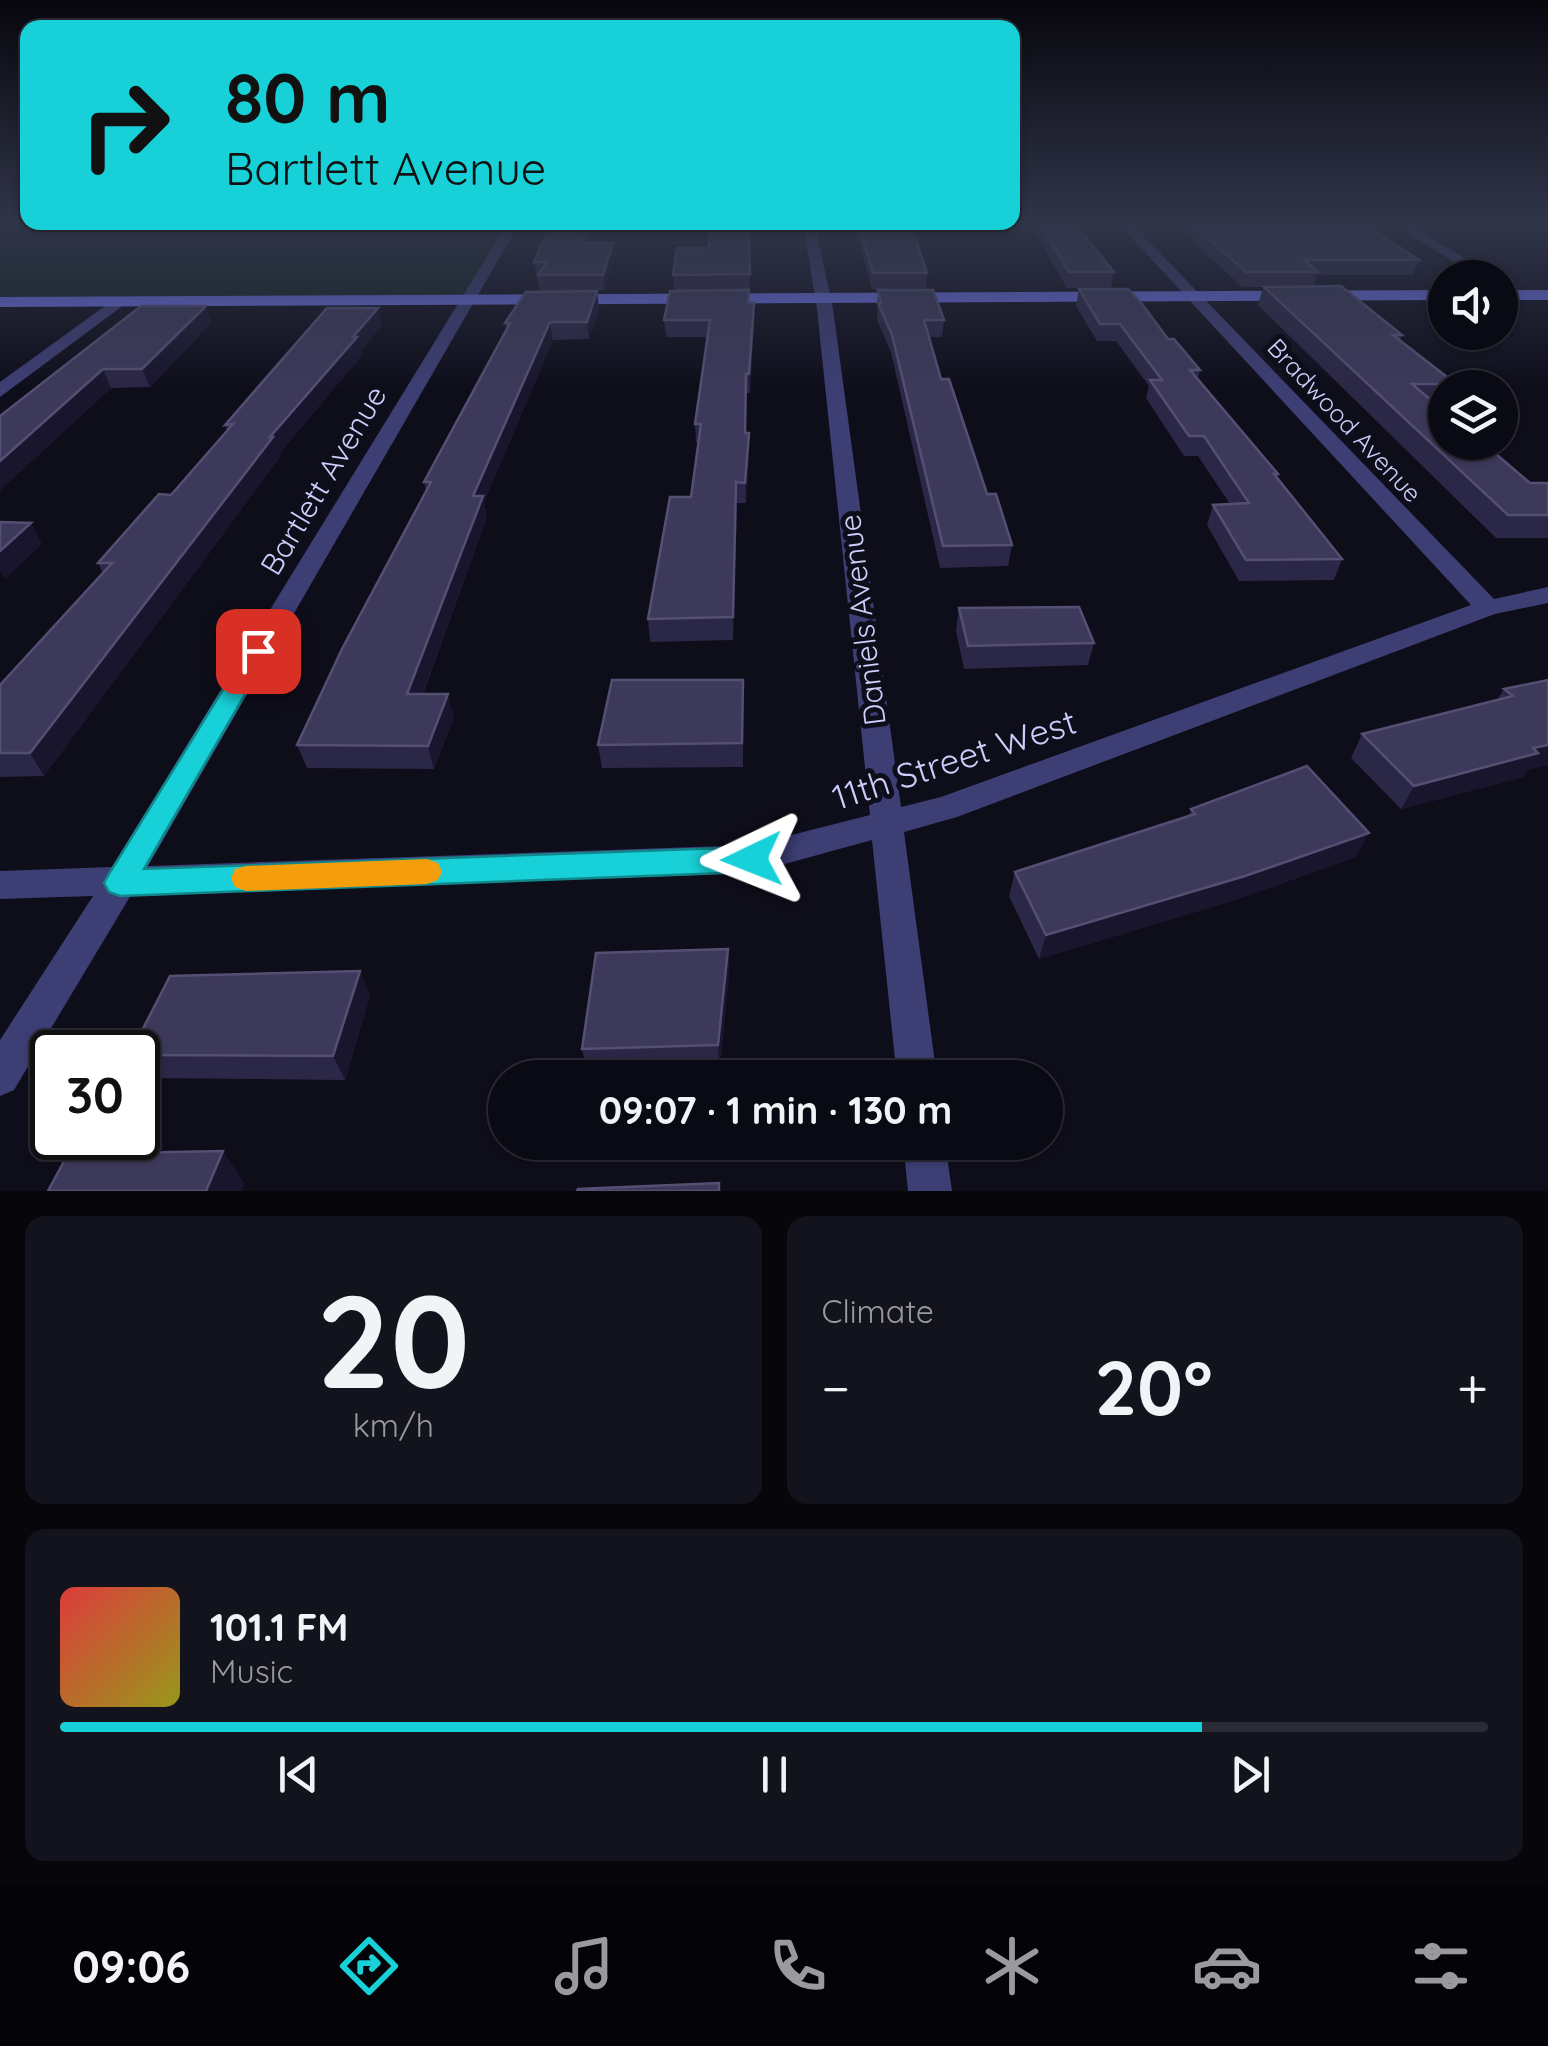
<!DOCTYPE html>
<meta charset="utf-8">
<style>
body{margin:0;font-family:Quicksand,sans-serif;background:#13131d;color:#f1f3f6;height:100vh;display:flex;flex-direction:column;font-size:38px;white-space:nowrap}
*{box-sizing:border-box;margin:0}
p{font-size:32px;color:#999aa0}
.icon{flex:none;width:55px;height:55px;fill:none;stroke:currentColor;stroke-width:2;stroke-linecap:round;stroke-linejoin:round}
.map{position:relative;height:1191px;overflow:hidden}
.panel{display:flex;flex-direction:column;gap:25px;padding:25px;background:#06060b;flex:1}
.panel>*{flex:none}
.hud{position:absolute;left:20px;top:20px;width:1000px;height:210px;border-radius:20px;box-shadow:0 2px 8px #0004,0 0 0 2px #2a2b34;background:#18d1d8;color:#111;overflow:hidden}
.fabs{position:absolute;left:1428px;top:260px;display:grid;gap:20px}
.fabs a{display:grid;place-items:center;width:90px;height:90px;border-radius:50%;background:#0a0a14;box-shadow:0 2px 8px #0004,0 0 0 2px #2a2b34;font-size:50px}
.speed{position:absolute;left:30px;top:1030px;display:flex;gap:20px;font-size:50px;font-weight:700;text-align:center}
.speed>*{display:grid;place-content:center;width:130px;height:130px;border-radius:50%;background:#0a0a14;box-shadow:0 2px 8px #0004,0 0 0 2px #2a2b34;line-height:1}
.speed .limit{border:5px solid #111;border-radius:15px;background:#fff;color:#111}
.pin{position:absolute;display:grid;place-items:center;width:85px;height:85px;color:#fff;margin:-42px;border-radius:20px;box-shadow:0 5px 15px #0006}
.me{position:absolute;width:110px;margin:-55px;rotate:268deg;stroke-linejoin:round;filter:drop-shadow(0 0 8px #0008)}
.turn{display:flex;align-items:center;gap:35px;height:210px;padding:0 40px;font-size:45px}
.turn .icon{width:130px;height:130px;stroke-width:2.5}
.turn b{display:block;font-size:70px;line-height:85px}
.big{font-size:75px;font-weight:800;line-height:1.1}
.panel .card{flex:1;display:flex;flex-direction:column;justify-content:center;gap:15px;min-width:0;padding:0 35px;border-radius:20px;background:#13131d}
.panel .dial{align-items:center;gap:0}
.dial b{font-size:130px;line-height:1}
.song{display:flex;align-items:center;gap:30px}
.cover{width:120px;height:120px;border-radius:15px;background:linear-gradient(135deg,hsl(0 70% 55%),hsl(60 70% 35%))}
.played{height:10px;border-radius:5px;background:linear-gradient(90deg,#18d1d8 80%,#2a2b34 80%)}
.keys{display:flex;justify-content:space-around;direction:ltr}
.heat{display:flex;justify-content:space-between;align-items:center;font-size:55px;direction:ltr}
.panel .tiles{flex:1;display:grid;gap:25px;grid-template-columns:1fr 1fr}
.card:last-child{grid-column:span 2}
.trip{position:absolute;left:488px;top:1060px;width:575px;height:100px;border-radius:50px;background:#0a0a14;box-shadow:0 2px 8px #0004,0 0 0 2px #2a2b34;font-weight:800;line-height:100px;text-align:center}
.tab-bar{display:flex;height:160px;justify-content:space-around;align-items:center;background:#040408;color:#999aa0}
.tab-bar .icon{width:70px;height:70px}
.tab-bar .selected{color:#18d1d8}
.tab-bar b{font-size:45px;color:#f1f3f6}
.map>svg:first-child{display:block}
.green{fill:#102321}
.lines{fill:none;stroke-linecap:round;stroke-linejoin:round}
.street{fill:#3d3e74;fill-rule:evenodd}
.secondary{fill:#6d72ee;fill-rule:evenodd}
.wall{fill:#2b2746}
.shaded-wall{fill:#18152d}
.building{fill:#3d395a;stroke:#545073;stroke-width:2.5}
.route{fill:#18d1d8;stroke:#10888c;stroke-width:2.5}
.slow{fill:#f59e0b}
.labels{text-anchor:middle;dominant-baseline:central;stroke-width:10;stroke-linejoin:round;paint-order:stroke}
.far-street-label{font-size:25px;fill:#ceccf9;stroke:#0e0d1a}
.street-label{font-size:30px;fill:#ceccf9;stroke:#0e0d1a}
.near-street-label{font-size:35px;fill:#ceccf9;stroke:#0e0d1a}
</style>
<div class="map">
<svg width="1548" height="1191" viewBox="0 0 1548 1191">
<rect width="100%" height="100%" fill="#0e0d1a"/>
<!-- green -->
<path class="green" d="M0,224H513L468,300L0,302Z"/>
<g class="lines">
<!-- street -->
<g class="street">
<path d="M507,224H519L148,866L752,845L870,815L817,309L803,224H815L833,309L901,807L941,797L1471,605L1119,224H1132L1494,599L1548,587V603L1495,614L957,817L904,832L937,1078H897L872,840L752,873L131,895L14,1090L0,1096V1040L93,896L0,899V871L112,867Z"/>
<path d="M1394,224H1409L1497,278H1479Z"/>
<path d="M116,298L129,301L0,397V382Z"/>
<path d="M903,1142H945L952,1191H908Z"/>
</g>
<!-- secondary -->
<g class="secondary">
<path d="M1445,290V300L0,307V297Z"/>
<rect x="1500" y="290" width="48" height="10"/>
</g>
</g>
<!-- wall -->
<g class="wall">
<path d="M748,224L750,290H674L673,275L709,248Z"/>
<path d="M854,224H898L903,234L927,273L926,289H872Z"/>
<path d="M1034,224H1075L1114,272L1111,288H1067L1033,229Z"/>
<path d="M1174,224H1364L1419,260L1413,275H1317L1314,286L1402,335L1400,340L1456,384L1454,388H1445V404H1436L1530,483H1548V538H1496L1258,305L1263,287H1242Z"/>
<path d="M588,243L615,258L604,290L540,291L534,262Z"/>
<path d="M1079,289L1168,339L1200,370L1198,379L1278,474L1277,477L1342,559L1334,580L1239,581L1207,525L1213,505L1230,504L1198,456H1184L1146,398L1149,386L1116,341H1097L1076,306Z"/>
<path d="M749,290V303H754V320L750,393H746V433H749V453L746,503H737L733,640L650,642L648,619L691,497L698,443H696L695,424L708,337H666L664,320Z"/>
<path d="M878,290L944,320L942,337H929L941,379L987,494L1012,545L1008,566L940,568L891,352L877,320Z"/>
<path d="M378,308L382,325L361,351L362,355L279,454L280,457L44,776L0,777V685L103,574L98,563L171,495L227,431L225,425Z"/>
<path d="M599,308L589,339L553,340L484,502L487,517L423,694L454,717L434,769L307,768L297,745L426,491L424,482L506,330L505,323Z"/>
<path d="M212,322L150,387L111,388L0,490V416Z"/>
<path d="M959,608L1094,643L1088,665L964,669L956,631Z"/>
<path d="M743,680V767L602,768L598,745Z"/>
<path d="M1548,680L1528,770L1523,777L1401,809L1351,758L1362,734L1497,700L1504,689Z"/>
<path d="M1191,809L1356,857L1235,900L1039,959L1009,896L1015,872L1189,816Z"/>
<path d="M728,949L729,973L720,1068L587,1073L582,1049Z"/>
<path d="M370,995L345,1080L147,1078L138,1065V1052Z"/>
</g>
<!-- shaded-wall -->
<g class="shaded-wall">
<path d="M588,224H594L583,258L582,243Z"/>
<path d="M613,243L615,258L604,290L603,275Z"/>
<path d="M597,291L599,308L589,339L587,322Z"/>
<path d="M754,303V320L750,393L749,374Z"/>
<path d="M206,306L212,322L150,387L142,369Z"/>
<path d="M378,308L382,325L361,351L362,355L279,454L280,457L44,776L30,753L270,437Z"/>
<path d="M550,322L553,340L484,502L487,517L414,717L407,694L473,496Z"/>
<path d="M103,369L111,388L0,490V461Z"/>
<path d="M749,433V453L746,503L745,483Z"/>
<path d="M736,482L737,503L733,640V617Z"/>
<path d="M31,523L42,544L5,579L0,571V551Z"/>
<path d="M448,694L454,717L434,769L428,746Z"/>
<path d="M1548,745V765L1528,770L1523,777L1401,809L1414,786Z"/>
<path d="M1369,833L1356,857L1235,900L1039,959L1046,935Z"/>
<path d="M728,949L729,973L720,1068L718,1045Z"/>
<path d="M360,971L370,995L345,1080L333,1056Z"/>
<path d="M223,1151L245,1184L242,1191H206Z"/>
</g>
<!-- building -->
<g class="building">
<path d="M551,224H588L582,243H613L603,275H538L547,262H534Z"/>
<path d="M710,224H748L750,274L673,275L677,248H709Z"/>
<path d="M858,224H898L903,234H914L927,273H873Z"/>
<path d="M1041,224H1075L1114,272H1069Z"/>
<path d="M1192,224H1364L1419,260H1304L1318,272H1246Z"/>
<path d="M1341,286L1402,335H1393L1456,384H1412L1445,412V442H1482L1530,483H1548V515H1508L1264,287Z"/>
<path d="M1079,289H1128L1142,304L1168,339H1174L1200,370H1190L1278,474H1274L1342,559L1246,560L1213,505L1249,503L1204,436H1189L1150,380H1162L1120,324H1100Z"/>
<path d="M749,290L748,303H754L749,374H746L745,433H749L745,483L736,482L733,617L648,619L670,497H691L701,424H695L710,320H664L670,291Z"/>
<path d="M878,290H933L944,320H924L941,379H949L987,494H996L1012,545L943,546L892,335L878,303H881Z"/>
<path d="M597,291L587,322H550L473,496H483L407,694H448L428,746L297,745L342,649L431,482H424L510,323H505L526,292Z"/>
<path d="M141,306H206L142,369H103L0,461V416Z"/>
<path d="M327,308H378L353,337H357L270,437H273L30,753H0V685L112,563H98L159,494L171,495L233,424L225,425Z"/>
<path d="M0,522L31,523L0,551Z"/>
<path d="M1079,607L1094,643L968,646L959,608Z"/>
<path d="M612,680H743L742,743L598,745Z"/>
<path d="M1548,680V745L1533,748L1538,753L1414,786L1362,734L1513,696L1504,689Z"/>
<path d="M1307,766L1369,833L1245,876L1046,935L1015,872L1195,814L1191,809Z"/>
<path d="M728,949L718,1045L582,1049L596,953Z"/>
<path d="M360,971L333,1056L138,1055V1052H131L170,976Z"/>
<path d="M223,1151L206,1191H48L68,1154Z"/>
<path d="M719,1183V1191H577L578,1189Z"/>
</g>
<!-- sky -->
<linearGradient id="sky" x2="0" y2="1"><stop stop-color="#08070e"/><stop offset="0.57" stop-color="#303549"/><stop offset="1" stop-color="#303549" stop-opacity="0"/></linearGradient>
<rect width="1548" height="391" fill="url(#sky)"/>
<!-- route -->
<path class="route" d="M258,643L270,651L144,869L752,847L763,851L768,859L763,868L752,872L120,896L109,892L104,883L109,874L250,646Z"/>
<!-- slow -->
<path class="slow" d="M427,859L438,863L442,872L438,880L427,884L246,891L235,887L231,878L235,869L246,866Z"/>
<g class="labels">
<!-- far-street labels -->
<g class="far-street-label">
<text transform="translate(1345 420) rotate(47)">Bradwood Avenue</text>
</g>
<!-- street labels -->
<g class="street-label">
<text transform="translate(323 480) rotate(-59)">Bartlett Avenue</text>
<text transform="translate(862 620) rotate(-97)">Daniels Avenue</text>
</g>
<!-- near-street labels -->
<g class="near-street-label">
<text transform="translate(954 759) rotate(-18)">11th Street West</text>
</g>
</g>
</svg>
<div class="fabs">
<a><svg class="icon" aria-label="sound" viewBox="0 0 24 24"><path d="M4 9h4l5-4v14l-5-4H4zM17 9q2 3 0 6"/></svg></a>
<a><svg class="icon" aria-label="layers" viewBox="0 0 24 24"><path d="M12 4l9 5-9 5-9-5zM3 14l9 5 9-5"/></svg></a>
</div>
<div class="speed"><div class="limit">30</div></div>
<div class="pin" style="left:258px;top:651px;background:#d93025"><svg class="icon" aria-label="arrive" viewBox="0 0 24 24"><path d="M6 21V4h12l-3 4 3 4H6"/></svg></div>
<svg class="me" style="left:752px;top:859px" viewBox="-20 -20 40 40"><path d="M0-17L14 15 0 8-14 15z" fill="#18d1d8" stroke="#fff" stroke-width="4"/></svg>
<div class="trip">09:07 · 1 min · 130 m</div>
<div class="hud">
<div class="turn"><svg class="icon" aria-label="right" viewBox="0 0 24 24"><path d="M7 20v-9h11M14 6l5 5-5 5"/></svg><div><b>80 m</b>Bartlett Avenue</div></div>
</div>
</div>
<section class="panel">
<div class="tiles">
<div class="card dial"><b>20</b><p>km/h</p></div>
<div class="card"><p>Climate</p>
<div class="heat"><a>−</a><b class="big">20°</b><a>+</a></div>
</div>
<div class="card">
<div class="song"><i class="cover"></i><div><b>101.1 FM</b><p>Music</p></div></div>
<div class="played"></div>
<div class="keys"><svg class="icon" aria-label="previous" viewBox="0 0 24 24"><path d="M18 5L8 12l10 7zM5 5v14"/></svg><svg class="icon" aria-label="pause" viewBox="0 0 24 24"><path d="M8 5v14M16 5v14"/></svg><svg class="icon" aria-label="next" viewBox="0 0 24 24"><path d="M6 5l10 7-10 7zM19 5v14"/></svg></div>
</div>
</div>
</section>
<nav class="tab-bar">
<b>09:06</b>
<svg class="icon selected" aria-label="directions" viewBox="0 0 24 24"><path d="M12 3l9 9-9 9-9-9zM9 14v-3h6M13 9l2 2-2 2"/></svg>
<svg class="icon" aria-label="music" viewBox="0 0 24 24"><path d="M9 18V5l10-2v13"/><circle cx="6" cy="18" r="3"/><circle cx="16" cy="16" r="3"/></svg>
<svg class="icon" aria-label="phone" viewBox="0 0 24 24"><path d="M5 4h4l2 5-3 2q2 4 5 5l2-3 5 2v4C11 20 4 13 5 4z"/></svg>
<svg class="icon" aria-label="climate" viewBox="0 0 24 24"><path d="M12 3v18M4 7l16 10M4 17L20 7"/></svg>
<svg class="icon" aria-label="car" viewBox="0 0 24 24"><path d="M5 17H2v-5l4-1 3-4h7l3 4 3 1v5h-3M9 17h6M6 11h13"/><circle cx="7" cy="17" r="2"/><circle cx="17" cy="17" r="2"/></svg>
<svg class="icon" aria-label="filters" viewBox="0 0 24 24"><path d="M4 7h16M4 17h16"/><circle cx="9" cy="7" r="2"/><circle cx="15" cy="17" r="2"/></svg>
</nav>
